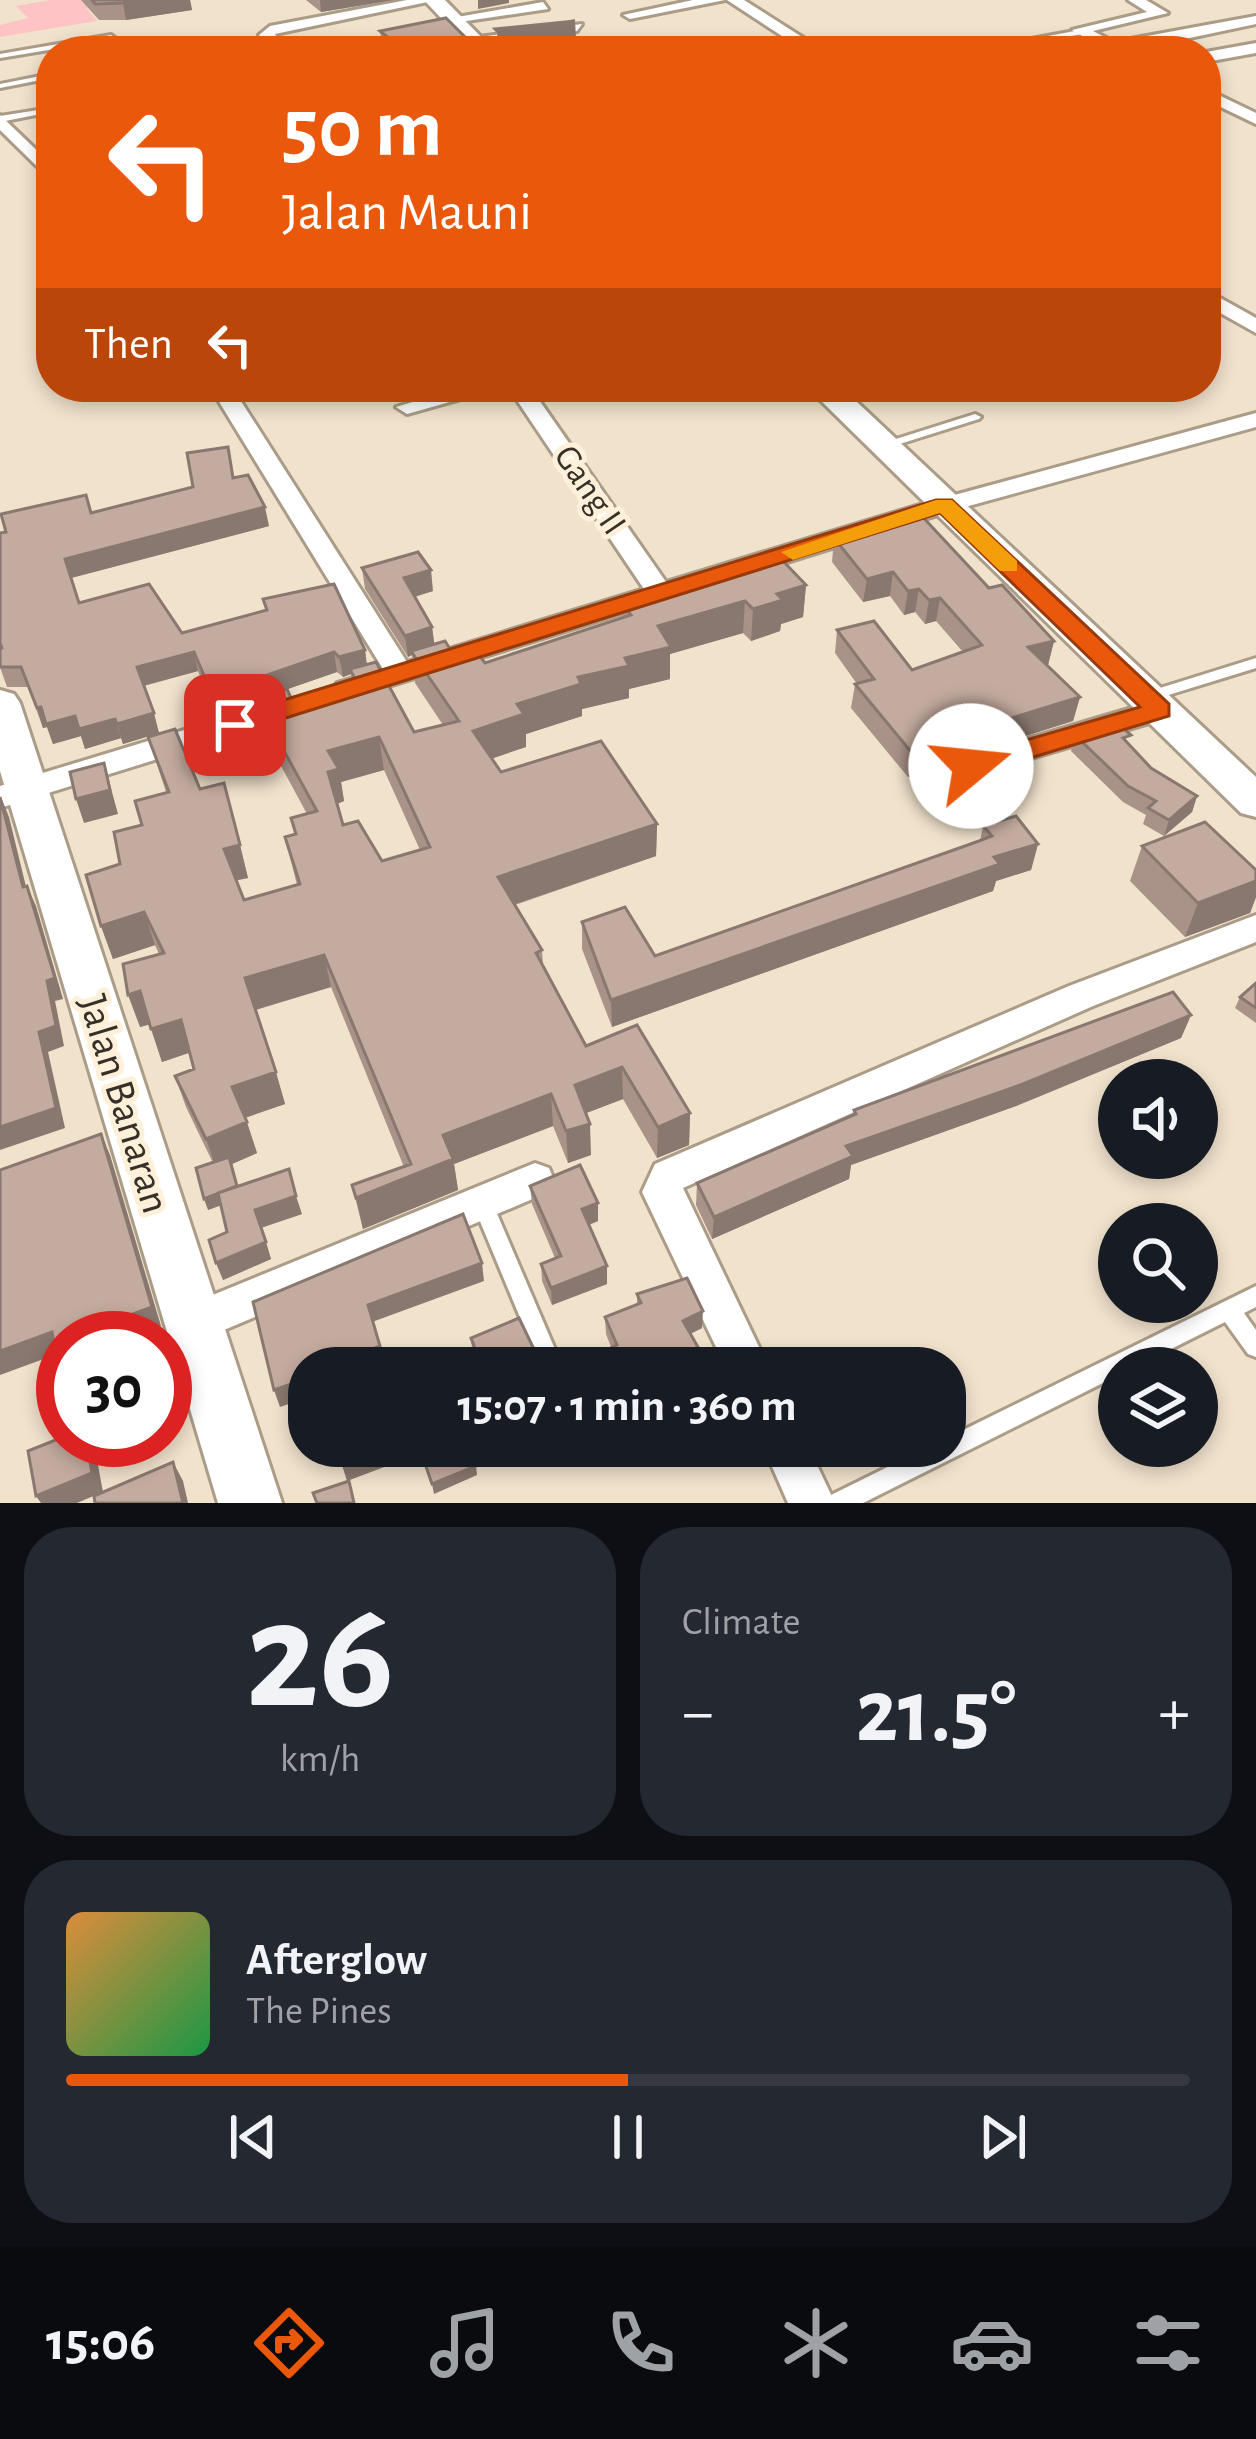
<!DOCTYPE html>
<meta charset="utf-8">
<style>
body{margin:0;font-family:"Alegreya Sans",sans-serif;background:#242831;color:#f1f3f6;height:100vh;display:flex;flex-direction:column;font-size:45px;white-space:nowrap}
*{box-sizing:border-box;margin:0}
p{font-size:39px;color:#9ea1a6}
.icon{flex:none;width:66px;height:66px;fill:none;stroke:currentColor;stroke-width:2;stroke-linecap:round;stroke-linejoin:round}
.map{position:relative;height:1503px;overflow:hidden}
.details{display:flex;flex-direction:column;gap:24px;padding:24px;background:#0d0f14;flex:1}
.details>*{flex:none}
.banner{position:absolute;left:36px;top:36px;width:1185px;height:366px;border-radius:48px;box-shadow:0 6px 18px #0003;background:#ea580c;color:#fff;overflow:hidden}
.tools{position:absolute;left:1098px;top:1059px;display:grid;gap:24px}
.tools a{display:grid;place-items:center;width:120px;height:120px;border-radius:50%;background:#171b24;box-shadow:0 6px 18px #0003;font-size:60px}
.speed{position:absolute;left:36px;top:1311px;display:flex;gap:24px;font-size:60px;font-weight:700;text-align:center}
.speed>*{display:grid;place-content:center;width:156px;height:156px;border-radius:50%;background:#171b24;box-shadow:0 6px 18px #0003;line-height:1}
.speed .limit{border:18px solid #d22;background:#fff;color:#111}
.pin{position:absolute;display:grid;place-items:center;width:102px;height:102px;color:#fff;margin:-51px;border-radius:24px;box-shadow:0 6px 18px #0006}
.me{position:absolute;width:132px;margin:-66px;rotate:73deg;stroke-linejoin:round;filter:drop-shadow(0 0 9px #0008)}
.turn{display:flex;align-items:center;gap:42px;height:252px;padding:0 48px;font-size:54px}
.turn .icon{width:156px;height:156px;stroke-width:2.5}
.turn b{display:block;font-size:84px;line-height:102px}
.then{display:flex;align-items:center;height:114px;padding:0 48px;background:#0003;gap:24px;font-size:45px}
.big{font-size:90px;font-weight:600;line-height:1.1}
.details .card{flex:1;display:flex;flex-direction:column;justify-content:center;gap:18px;min-width:0;padding:0 42px;border-radius:48px;background:#242831}
.details .dial{align-items:center;gap:0}
.dial b{font-size:156px;line-height:1}
.song{display:flex;align-items:center;gap:36px}
.cover{width:144px;height:144px;border-radius:18px;background:linear-gradient(135deg,hsl(30 70% 55%),hsl(140 70% 35%))}
.played{height:12px;border-radius:6px;background:linear-gradient(90deg,#ea580c 50%,#363941 50%)}
.keys{display:flex;justify-content:space-around;direction:ltr}
.heat{display:flex;justify-content:space-between;align-items:center;font-size:66px;direction:ltr}
.details .tiles{flex:1;display:grid;gap:24px;grid-template-columns:1fr 1fr}
.card:last-child{grid-column:span 2}
.trip{position:absolute;left:288px;top:1347px;width:678px;height:120px;border-radius:48px;background:#171b24;box-shadow:0 6px 18px #0003;font-weight:600;line-height:120px;text-align:center}
.menu{display:flex;height:192px;justify-content:space-around;align-items:center;background:#090b0e;color:#9ea1a6}
.menu .icon{width:84px;height:84px}
.menu .current{color:#ea580c}
.menu b{font-size:54px;color:#f1f3f6}
.map>svg:first-child{display:block}
.green{fill:#fec3c4}
.lines{fill:none;stroke-linecap:round;stroke-linejoin:round}
.lane-casing{stroke:#ab9c88;stroke-width:6}
.street-casing{stroke:#ab9c88;stroke-width:6}
.secondary-casing{stroke:#ab9c88;stroke-width:6}
.lane{fill:#fff;fill-rule:evenodd}
.street{fill:#fff;fill-rule:evenodd}
.secondary{fill:#fff;fill-rule:evenodd}
.wall{fill:#a99389;fill-rule:evenodd}
.shaded-wall{fill:#89786f}
.building{fill:#c4ab9f;stroke:#89786f;stroke-width:3;fill-rule:evenodd}
.route{fill:#ea580c;stroke:#983908;stroke-width:3}
.slow{fill:#f59e0b}
.labels{text-anchor:middle;dominant-baseline:central;stroke-width:10;stroke-linejoin:round;paint-order:stroke}
.street-label{font-size:36px;fill:#363028;stroke:#fff0da}
.near-street-label{font-size:42px;fill:#363028;stroke:#fff0da}
</style>
<div class="map">
<svg width="1256" height="1503" viewBox="0 0 1256 1503">
<rect width="100%" height="100%" fill="#f1e2cc"/>
<!-- green -->
<path class="green" d="M50,0H95L101,4L86,8L97,21L0,37V25L28,18L16,6Z"/>
<g class="lines">
<defs>
<g id="lane">
<path d="M1080,30L1083,34L987,50L983,48Z"/>
<path d="M111,35L132,51H123L109,40L0,58V54Z"/>
<path d="M51,74V78L0,88V84Z"/>
<path d="M51,108V112L0,122V116Z"/>
<path d="M975,414L981,417L979,419L887,448H879L877,445Z"/>
<path d="M1256,658V668L1149,701L1142,696L1144,693Z"/>
<path d="M482,1193L489,1196L492,1202L563,1368H541L472,1202L475,1196Z"/>
<path d="M1256,1286V1307L1244,1313L1256,1330V1357L1248,1354L1225,1322L1133,1368H1119V1375L863,1503H828L831,1495L930,1446H945V1439Z"/>
<path d="M511,1446H536L533,1454L522,1458L514,1455Z"/>
</g>
<g id="street">
<path d="M407,0H437L275,34L285,51H269L259,35L270,26Z"/>
<path d="M693,0H725L630,19L623,15Z"/>
<path d="M727,0H744L824,51H805Z"/>
<path d="M1128,0H1146L1168,13L1093,31L1114,42L1256,16V24L1128,51H1108L1072,30L1147,12Z"/>
<path d="M543,2L548,9L453,23L446,19Z"/>
<path d="M582,24L577,31L471,44L463,39Z"/>
<path d="M1256,43V53L1206,62V52Z"/>
<path d="M1206,89L1256,113V124L1206,100Z"/>
<path d="M0,115L51,164V180L0,130Z"/>
<path d="M1206,290L1256,318V333L1206,305Z"/>
<path d="M210,387H232L407,662L644,589L508,387H530L666,582L936,500L1256,413V427L954,510L347,699L337,697L333,690L337,683L383,669Z"/>
<path d="M463,387H503L407,414L396,407Z"/>
<path d="M1159,700L1174,710L1169,717L971,776L956,766L960,759Z"/>
<path d="M273,703L288,713L283,720L0,808V786Z"/>
<path d="M1256,915V942L1093,1006L683,1188L769,1368H726L642,1192L655,1164L1069,986Z"/>
<path d="M535,1163L549,1168L554,1180L549,1192L191,1344L176,1338L170,1324L176,1310Z"/>
<path d="M763,1446H808L835,1503H788Z"/>
</g>
<g id="secondary">
<path d="M424,0H445L495,51H472Z"/>
<path d="M807,387H841L1256,777V817L1241,813Z"/>
<path d="M0,690L14,694L20,703L282,1503H218L0,771Z"/>
</g>
</defs>
<!-- lane casing -->
<use href="#lane" class="lane-casing"/>
<!-- street casing -->
<use href="#street" class="street-casing"/>
<!-- secondary casing -->
<use href="#secondary" class="secondary-casing"/>
<!-- lane -->
<use href="#lane" class="lane"/>
<!-- street -->
<use href="#street" class="street"/>
<!-- secondary -->
<use href="#secondary" class="secondary"/>
</g>
<!-- wall -->
<g class="wall">
<path d="M81,0H190L192,10L126,20H99Z"/>
<path d="M306,0H394L321,12Z"/>
<path d="M380,31L467,51H390L382,44Z"/>
<path d="M234,478L269,526L71,578L79,603L182,633L266,611L263,599L365,650L367,664L414,732L443,725L415,683L412,655L408,657L365,589L362,568L433,591L415,597L432,627L434,644L485,663L623,617V604L706,586L806,585L803,617L781,624L780,631L751,641L743,633L670,654V679L629,689V698L582,709V716L526,734V747L492,758L501,772L657,824L656,856L515,905L542,950L543,966L586,1046L637,1025L690,1113L689,1145L657,1158L623,1099L586,1113L591,1155L568,1163L553,1126L454,1164L458,1190L363,1229L352,1185L404,1167L331,987L256,1010L285,1104L245,1118L257,1153L232,1164L238,1186L302,1214L261,1228L271,1259L223,1280L227,1232L221,1205L208,1210L213,1163L186,1107L175,1076L194,1069L189,1053L162,1062L150,1024L140,1027L159,954L155,945L113,959L101,926L120,864L142,825L166,792L148,737L200,789L224,783L248,878L237,880L244,900L297,885L285,837L295,834L291,818L307,814L280,764L254,772L239,738L232,708L216,714L198,671L144,686L159,733L123,744L121,738L85,749L81,736L53,744L47,727L43,728L28,687H7L0,667L91,513ZM337,672L343,677L351,674L352,684L306,697L291,698L287,689ZM384,770L420,850L382,861L343,825L337,804L344,801L341,782Z"/>
<path d="M834,538L989,588L1054,641L1048,665L1080,697L1073,721L968,754L984,774L978,799L946,810L915,774L908,777L851,708L855,684H857L835,653L837,630L912,670L963,652L936,621L925,624L915,612L904,615L890,596L863,602L832,562Z"/>
<path d="M1075,735L1128,744L1151,768L1197,796L1192,812L1164,836L1143,824L1146,815L1123,802L1071,751Z"/>
<path d="M983,826L1038,844L1031,870L996,881L993,891L612,1027L582,949V922L655,956L980,841Z"/>
<path d="M1142,846L1256,870V897L1250,913L1185,937L1130,881Z"/>
<path d="M1256,983V1023L1235,1008L1240,997Z"/>
<path d="M1191,1015L1181,1038L1016,1106L851,1165L849,1179L712,1239L696,1205L697,1183L852,1116L854,1110Z"/>
<path d="M530,1186L598,1221L589,1225L607,1284L552,1305L542,1281L541,1264L555,1258L532,1204Z"/>
<path d="M637,1294L702,1328L690,1334L698,1347L697,1363L687,1368H594L593,1356L611,1347L606,1334L605,1317L637,1304Z"/>
<path d="M471,1338L543,1368H504L501,1362L489,1368H480L472,1348Z"/>
</g>
<!-- shaded-wall -->
<g class="shaded-wall">
<path d="M146,0H190L192,10L126,20L123,3Z"/>
<path d="M320,0H394L321,12Z"/>
<path d="M478,0H509V3L478,9Z"/>
<path d="M575,21L576,38L498,48L497,31Z"/>
<path d="M467,39V51H413L460,40Z"/>
<path d="M265,507L269,526L71,578L65,559Z"/>
<path d="M431,570L433,591L406,599L404,578Z"/>
<path d="M893,572L890,596L863,602L867,579Z"/>
<path d="M806,585L803,617L781,624L780,631L751,641L753,609L777,594Z"/>
<path d="M919,589L915,612L904,615L908,591Z"/>
<path d="M940,598L936,621L925,624L929,600Z"/>
<path d="M745,601L743,633L670,654V679L629,689V698L582,709V716L526,734V747L476,764L473,731L517,704L625,658L658,626Z"/>
<path d="M432,627L435,648L411,651L412,655L408,657L405,636Z"/>
<path d="M1054,641L1048,665L1028,647Z"/>
<path d="M365,650L367,669H350L351,674L343,677L339,657Z"/>
<path d="M194,652L198,671L142,686L137,667Z"/>
<path d="M334,652L337,672L216,714L212,694Z"/>
<path d="M1080,697L1073,721L949,760L953,736Z"/>
<path d="M41,707L75,716L115,719L121,738L85,749L81,736L53,744L47,727L43,728L37,708Z"/>
<path d="M154,713L159,733L123,744L117,724Z"/>
<path d="M273,731L280,764L254,772L246,739Z"/>
<path d="M379,737L384,770L341,782L344,801L334,805L328,772V751Z"/>
<path d="M920,750L915,774L908,777L912,753Z"/>
<path d="M104,763L118,814L84,823L76,799Z"/>
<path d="M984,774L978,799L946,810L951,786Z"/>
<path d="M1197,796L1192,812L1164,836L1169,820Z"/>
<path d="M1,797L9,817L31,907L23,887Z"/>
<path d="M657,824L656,856L501,909L498,877Z"/>
<path d="M1038,844L1031,870L996,881L993,891L612,1027L611,1000L994,857Z"/>
<path d="M240,845L248,878L233,881L224,849Z"/>
<path d="M1256,881V897L1250,913L1185,937L1198,903Z"/>
<path d="M27,886L36,906L63,999L55,1001L64,1046L48,1052L65,1128L0,1150V1127L39,1032Z"/>
<path d="M144,912L155,945L113,959L101,926Z"/>
<path d="M324,955L331,987L254,1010L245,978Z"/>
<path d="M140,991L151,1024L140,1027L128,995Z"/>
<path d="M1191,1015L1181,1038L1016,1106L851,1165L849,1179L712,1239L714,1217L846,1146Z"/>
<path d="M181,1020L191,1052L162,1062L151,1029Z"/>
<path d="M622,1067L623,1099L576,1117L575,1085Z"/>
<path d="M276,1072L285,1104L241,1119L232,1087Z"/>
<path d="M551,1094L553,1126L454,1164L458,1190L363,1229L356,1198L447,1161L443,1135Z"/>
<path d="M690,1113L689,1145L657,1158L658,1127Z"/>
<path d="M247,1122L257,1153L232,1164L241,1198L208,1210L204,1199L217,1171L206,1139Z"/>
<path d="M590,1124L591,1155L568,1163L566,1131Z"/>
<path d="M101,1134L110,1155L161,1326L130,1338H67Z"/>
<path d="M296,1196L302,1214L260,1228L255,1210Z"/>
<path d="M598,1203V1221L583,1227L582,1209Z"/>
<path d="M266,1242L271,1259L223,1280L216,1263Z"/>
<path d="M482,1263L484,1281L372,1322L368,1305Z"/>
<path d="M607,1266V1284L552,1305L551,1288Z"/>
<path d="M703,1311L702,1328L682,1338L683,1321Z"/>
<path d="M52,1332L63,1340V1359L60,1353L0,1375V1351Z"/>
<path d="M380,1346L384,1363L365,1368L362,1353Z"/>
<path d="M698,1347L697,1363L687,1368H655Z"/>
<path d="M500,1352L501,1362L489,1368H481L480,1361Z"/>
<path d="M309,1378V1397L280,1407L274,1390Z"/>
<path d="M86,1440H90L95,1449L103,1492L77,1503H41L36,1496Z"/>
<path d="M393,1446H399L403,1460L347,1481L342,1465Z"/>
<path d="M498,1446H508V1452L474,1466L472,1456Z"/>
<path d="M173,1462L183,1481L188,1503H183Z"/>
<path d="M476,1466L477,1475L434,1494L432,1484Z"/>
</g>
<!-- building -->
<g class="building">
<path d="M92,0H146L123,3L95,4Z"/>
<path d="M446,18L467,39L460,40L463,43L405,51L380,31Z"/>
<path d="M575,21L497,31L495,29Z"/>
<path d="M228,447L233,478L248,475L265,507L65,559L79,603L149,584L182,633L267,610L263,599L334,584L365,650L339,657L334,652L212,694L194,652L137,667L154,713L117,724L115,719L79,729L75,716L46,724L41,707L37,708L21,667H0V649L2,648L0,643V533L6,532L1,514L86,495L91,513L193,487L187,453Z"/>
<path d="M919,513L989,588L1002,585L1054,641L1028,647L1080,697L953,736L984,774L951,786L920,750L912,753L855,684L874,679L837,630L874,621L912,670L982,645L940,598L929,600L919,589L908,591L893,572L867,579L834,538Z"/>
<path d="M418,552L431,570L404,578L432,627L405,636L362,568Z"/>
<path d="M783,561L806,585L777,594L783,600L753,609L745,601L658,626L671,647L625,658L629,666L578,677L581,684L517,704L524,714L473,731L501,772L601,741L657,824L498,877L542,950L536,953L586,1046L637,1025L690,1113L658,1127L622,1067L575,1085L590,1124L566,1131L551,1094L443,1135L453,1159L356,1198L352,1185L411,1164L324,955L245,978L276,1072L232,1087L247,1122L206,1139L175,1076L194,1069L181,1020L151,1029L140,991L128,995L123,964L164,953L144,912L101,926L86,875L120,864L114,832L142,825L135,801L169,792L148,737L175,729L200,789L224,783L240,845L224,849L244,900L300,884L285,837L296,834L291,818L317,811L273,731L246,739L232,706L287,689L291,698L306,697L357,683L350,669L376,662L414,732L459,721L411,651L445,641L450,649L470,643L485,663L631,615L623,604L654,593L702,581L706,586ZM379,737L430,847L382,861L358,821L343,825L328,772L339,769L328,751Z"/>
<path d="M1117,723L1131,735L1123,738L1151,768L1197,796L1169,820L1148,808L1156,801L1128,786L1075,735Z"/>
<path d="M104,763L110,790L76,799L70,772Z"/>
<path d="M0,797L23,887L27,886L55,978L47,981L56,1026L39,1032L56,1108L0,1127Z"/>
<path d="M1016,816L1038,844L994,857L1000,864L611,1000L582,922L625,907L655,956L979,841L992,836L983,826Z"/>
<path d="M1205,822L1256,870V881L1198,903L1142,846Z"/>
<path d="M1256,983V1008L1240,997Z"/>
<path d="M1173,992L1191,1015L1023,1084L846,1146L853,1156L714,1217L697,1183L856,1114L854,1110Z"/>
<path d="M101,1134L152,1307L54,1343L52,1332L0,1351V1170Z"/>
<path d="M229,1157L237,1186L204,1199L196,1168Z"/>
<path d="M580,1165L598,1203L582,1209L607,1266L551,1288L541,1264L561,1256L530,1186Z"/>
<path d="M289,1169L296,1196L255,1210L266,1242L216,1263L209,1240L227,1232L218,1193Z"/>
<path d="M463,1214L482,1263L368,1305L380,1346L362,1353L365,1368H309V1378L274,1390L253,1302Z"/>
<path d="M687,1278L703,1311L683,1321L698,1347L655,1368H600L593,1356L617,1345L605,1317L641,1303L637,1294Z"/>
<path d="M519,1318L543,1368H506L500,1352L480,1361L471,1338Z"/>
<path d="M63,1437V1440H86L92,1473L36,1496L28,1451Z"/>
<path d="M338,1446H393L342,1465Z"/>
<path d="M425,1446H498L472,1456L476,1466L432,1484L420,1449Z"/>
<path d="M173,1462L183,1503H95L94,1496Z"/>
<path d="M349,1481L354,1503H317L313,1493Z"/>
</g>
<!-- route -->
<path class="route" d="M936,500H952L1169,704V716L971,776L961,773V759L1140,707L940,513L244,731H225L221,725L225,718Z"/>
<!-- slow -->
<path class="slow" d="M936,500H952L1017,561V571H1000L940,513L793,560L781,552Z"/>
<g class="labels">
<!-- street labels -->
<g class="street-label">
<text transform="translate(590 490) rotate(56)">Gang II</text>
</g>
<!-- near-street labels -->
<g class="near-street-label">
<text transform="translate(124 1104) rotate(73)">Jalan Banaran</text>
</g>
</g>
</svg>
<div class="tools">
<a><svg class="icon" aria-label="sound" viewBox="0 0 24 24"><path d="M4 9h4l5-4v14l-5-4H4zM17 9q2 3 0 6"/></svg></a>
<a><svg class="icon" aria-label="search" viewBox="0 0 24 24"><circle cx="10" cy="10" r="6"/><path d="M15 15l6 6"/></svg></a>
<a><svg class="icon" aria-label="layers" viewBox="0 0 24 24"><path d="M12 4l9 5-9 5-9-5zM3 14l9 5 9-5"/></svg></a>
</div>
<div class="speed"><div class="limit">30</div></div>
<div class="pin" style="left:235px;top:725px;background:#d93025"><svg class="icon" aria-label="arrive" viewBox="0 0 24 24"><path d="M6 21V4h12l-3 4 3 4H6"/></svg></div>
<svg class="me" style="left:971px;top:766px" viewBox="-20 -20 40 40"><circle r="19" fill="#fff"/><path d="M0-13L10 11 0 6-10 11z" fill="#ea580c"/></svg>
<div class="trip">15:07 · 1 min · 360 m</div>
<div class="banner">
<div class="turn"><svg class="icon" aria-label="left" viewBox="0 0 24 24"><path d="M17 20v-9H6M10 6l-5 5 5 5"/></svg><div><b>50 m</b>Jalan Mauni</div></div>
<div class="then">Then<svg class="icon" aria-label="left" viewBox="0 0 24 24"><path d="M17 20v-9H6M10 6l-5 5 5 5"/></svg></div>
</div>
</div>
<section class="details">
<div class="tiles">
<div class="card dial"><b>26</b><p>km/h</p></div>
<div class="card"><p>Climate</p>
<div class="heat"><a>−</a><b class="big">21.5°</b><a>+</a></div>
</div>
<div class="card">
<div class="song"><i class="cover"></i><div><b>Afterglow</b><p>The Pines</p></div></div>
<div class="played"></div>
<div class="keys"><svg class="icon" aria-label="previous" viewBox="0 0 24 24"><path d="M18 5L8 12l10 7zM5 5v14"/></svg><svg class="icon" aria-label="pause" viewBox="0 0 24 24"><path d="M8 5v14M16 5v14"/></svg><svg class="icon" aria-label="next" viewBox="0 0 24 24"><path d="M6 5l10 7-10 7zM19 5v14"/></svg></div>
</div>
</div>
</section>
<nav class="menu">
<b>15:06</b>
<svg class="icon current" aria-label="directions" viewBox="0 0 24 24"><path d="M12 3l9 9-9 9-9-9zM9 14v-3h6M13 9l2 2-2 2"/></svg>
<svg class="icon" aria-label="music" viewBox="0 0 24 24"><path d="M9 18V5l10-2v13"/><circle cx="6" cy="18" r="3"/><circle cx="16" cy="16" r="3"/></svg>
<svg class="icon" aria-label="phone" viewBox="0 0 24 24"><path d="M5 4h4l2 5-3 2q2 4 5 5l2-3 5 2v4C11 20 4 13 5 4z"/></svg>
<svg class="icon" aria-label="climate" viewBox="0 0 24 24"><path d="M12 3v18M4 7l16 10M4 17L20 7"/></svg>
<svg class="icon" aria-label="car" viewBox="0 0 24 24"><path d="M5 17H2v-5l4-1 3-4h7l3 4 3 1v5h-3M9 17h6M6 11h13"/><circle cx="7" cy="17" r="2"/><circle cx="17" cy="17" r="2"/></svg>
<svg class="icon" aria-label="filters" viewBox="0 0 24 24"><path d="M4 7h16M4 17h16"/><circle cx="9" cy="7" r="2"/><circle cx="15" cy="17" r="2"/></svg>
</nav>
